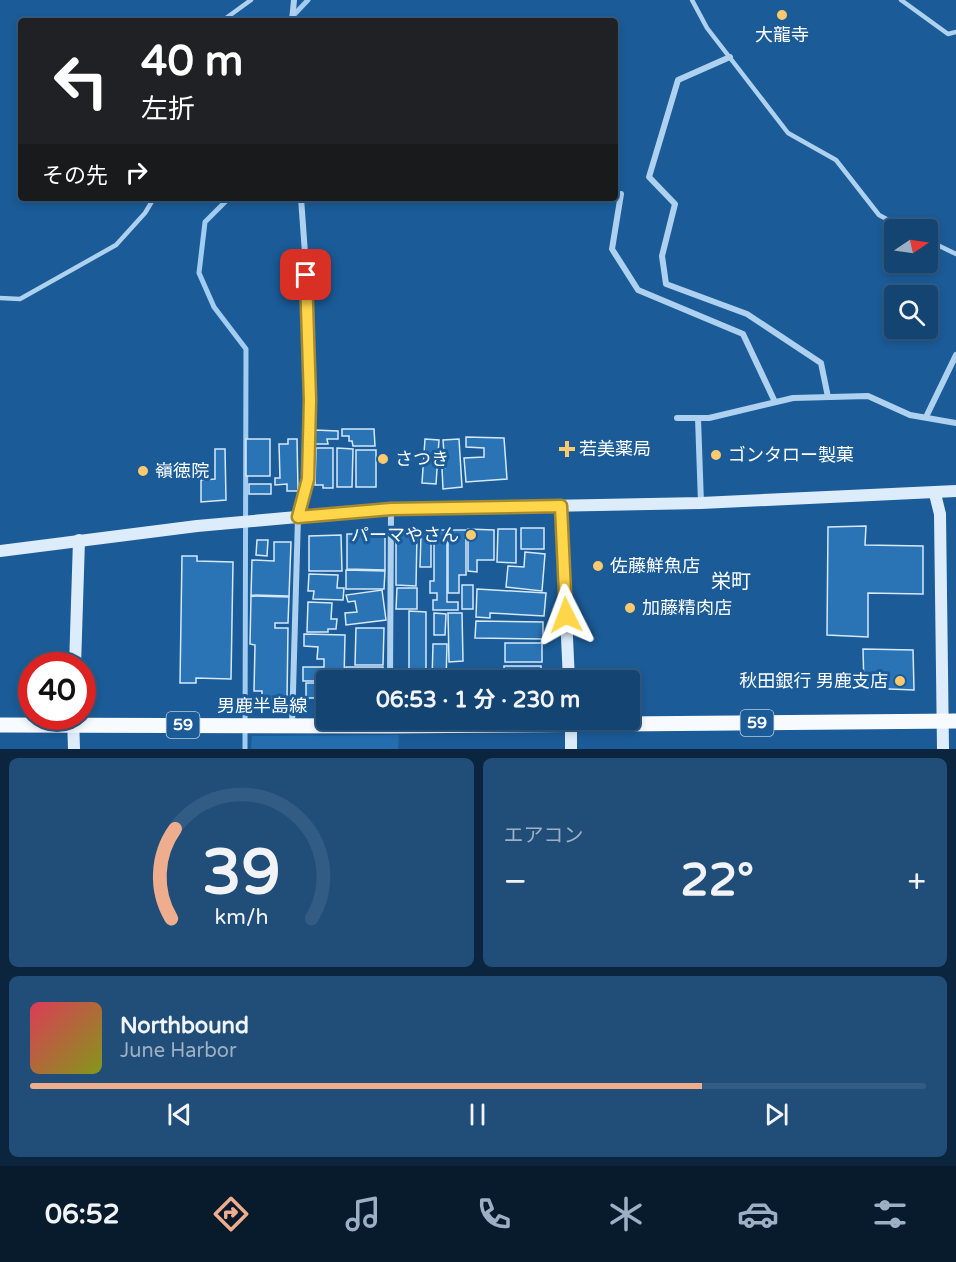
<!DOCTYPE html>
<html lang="ja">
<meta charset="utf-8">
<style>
body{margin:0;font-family:"Varela Round","Noto Sans JP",sans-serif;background:#214e79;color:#f1f3f6;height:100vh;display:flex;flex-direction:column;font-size:22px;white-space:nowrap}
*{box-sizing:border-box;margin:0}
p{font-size:20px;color:#9db0c3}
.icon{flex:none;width:33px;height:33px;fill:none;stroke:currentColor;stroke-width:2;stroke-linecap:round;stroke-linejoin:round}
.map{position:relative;height:749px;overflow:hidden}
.sheet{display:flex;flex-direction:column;gap:9px;padding:9px;background:#0b253e;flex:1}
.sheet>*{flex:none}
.top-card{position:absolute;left:18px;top:18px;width:600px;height:183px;border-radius:6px;box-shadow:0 3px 9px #0003,0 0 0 2px #335c84;background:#202124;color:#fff;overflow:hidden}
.needle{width:39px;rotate:77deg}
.buttons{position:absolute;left:884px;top:219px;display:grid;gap:12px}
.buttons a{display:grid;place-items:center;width:54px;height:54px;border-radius:6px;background:#144471;box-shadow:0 3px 9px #0003,0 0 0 2px #335c84;font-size:30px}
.speed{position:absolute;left:18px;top:652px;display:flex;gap:12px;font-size:30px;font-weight:700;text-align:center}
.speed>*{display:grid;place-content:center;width:78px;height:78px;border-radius:50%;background:#144471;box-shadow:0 3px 9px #0003,0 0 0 2px #335c84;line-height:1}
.speed .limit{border:9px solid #d22;background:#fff;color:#111}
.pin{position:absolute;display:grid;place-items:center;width:51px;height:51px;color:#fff;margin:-26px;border-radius:12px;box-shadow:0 3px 9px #0006}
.me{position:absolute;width:66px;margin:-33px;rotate:357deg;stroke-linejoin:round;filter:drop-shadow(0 0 4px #0008)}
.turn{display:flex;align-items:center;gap:21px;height:126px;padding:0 24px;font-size:27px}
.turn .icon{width:78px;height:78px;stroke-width:2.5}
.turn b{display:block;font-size:42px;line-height:51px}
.then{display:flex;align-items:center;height:57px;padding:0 24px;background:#0003;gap:12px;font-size:22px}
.big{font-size:45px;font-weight:700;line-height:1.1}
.sheet .widget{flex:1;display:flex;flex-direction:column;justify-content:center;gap:9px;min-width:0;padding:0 21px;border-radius:9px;background:#214e79}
.sheet .dial{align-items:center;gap:0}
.dial svg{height:156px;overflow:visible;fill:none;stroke:#335c84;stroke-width:7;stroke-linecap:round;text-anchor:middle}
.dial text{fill:#f1f3f6;stroke:none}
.song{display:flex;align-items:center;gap:18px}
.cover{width:72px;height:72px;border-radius:9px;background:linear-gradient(135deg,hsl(350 70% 55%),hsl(70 70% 35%))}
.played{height:6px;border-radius:3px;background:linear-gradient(90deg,#eead8d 75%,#335c84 75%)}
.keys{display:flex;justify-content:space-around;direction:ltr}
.heat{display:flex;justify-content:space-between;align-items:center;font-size:33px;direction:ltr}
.sheet .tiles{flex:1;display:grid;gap:9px;grid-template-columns:1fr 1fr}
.widget:last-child{grid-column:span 2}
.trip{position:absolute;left:316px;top:670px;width:324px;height:60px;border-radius:6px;background:#144471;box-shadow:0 3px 9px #0003,0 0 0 2px #335c84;font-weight:700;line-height:60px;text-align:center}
.tab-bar{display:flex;height:96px;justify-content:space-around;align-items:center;background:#081b2d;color:#9db0c3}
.tab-bar .icon{width:42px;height:42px}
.tab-bar .on{color:#eead8d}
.tab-bar b{font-size:27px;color:#f1f3f6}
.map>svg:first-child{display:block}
.green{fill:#246eb0}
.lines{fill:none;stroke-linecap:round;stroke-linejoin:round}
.stream{stroke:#a1cdf2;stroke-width:5}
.building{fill:#2a73b4;stroke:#d5e9fb;stroke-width:1.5}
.lane{stroke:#aed1f0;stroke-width:4.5}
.street{stroke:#aed1f0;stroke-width:6}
.secondary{stroke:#dcecfb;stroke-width:12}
.primary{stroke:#f7fbff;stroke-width:15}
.route-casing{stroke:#a68a30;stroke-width:15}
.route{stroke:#ffd54a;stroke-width:10}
.poi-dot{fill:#ffc96d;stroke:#1b5b97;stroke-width:2}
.labels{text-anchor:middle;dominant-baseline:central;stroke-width:6;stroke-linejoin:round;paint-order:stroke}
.shield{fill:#1b5b97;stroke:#bbcee0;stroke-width:1.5}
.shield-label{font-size:16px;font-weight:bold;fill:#fff}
.poi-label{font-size:18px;fill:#fff;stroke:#1b5b97;text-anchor:start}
.street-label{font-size:18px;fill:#fff;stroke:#1b5b97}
.neighbourhood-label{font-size:20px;fill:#fff;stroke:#1b5b97}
</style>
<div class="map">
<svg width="956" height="749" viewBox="0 0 956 749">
<rect width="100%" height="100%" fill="#1b5b97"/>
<!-- green -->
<path class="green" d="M399,735L398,749H251L252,736Z"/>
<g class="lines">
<!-- stream -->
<g class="stream">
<path d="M288,21L308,0"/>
<path d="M229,198L205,222L199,273L214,307L246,349L245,749"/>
</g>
</g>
<!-- building -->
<g class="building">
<path d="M342,429H374L375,446H353L352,441H349V436H342Z"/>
<path d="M314,430L338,431V439H327L328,444H314Z"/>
<path d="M466,437L504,438L507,479L466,482L464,458L484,457V448L466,447Z"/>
<rect x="246" y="439" width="24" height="37"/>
<path d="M288,439H297L298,491H287V484L275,485V478H280L279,444H288Z"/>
<path d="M425,439L439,440L436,484L422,483Z"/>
<path d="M459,439L462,487L443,489L442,468H445L443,440Z"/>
<path d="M316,448H333V488H323V485H315Z"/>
<path d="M337,448L353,449L352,487H337Z"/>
<path d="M215,449H225L226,500L201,502V480L215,479Z"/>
<rect x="356" y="450" width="20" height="37"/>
<rect x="249" y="484" width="22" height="10"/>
<path d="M866,526L865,545L923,546V594L868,593V637L827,635L828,527Z"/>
<rect x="521" y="528" width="23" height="21"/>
<path d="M468,529L494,530V560H477V572L468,571Z"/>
<path d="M498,529H516V563L497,562Z"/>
<path d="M434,530H447V602H458V610H433V600H437V593H430V581H434Z"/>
<path d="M448,530H466V575H459V593H448Z"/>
<path d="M347,534H385V570L347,569Z"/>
<path d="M396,534H417L416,586L396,585Z"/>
<path d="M341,535L342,571H309V536Z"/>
<path d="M421,535H431V567H420Z"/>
<path d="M257,540H268L267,556L256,555Z"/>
<path d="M274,542H291L289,596L251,595L252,560L274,561Z"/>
<path d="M525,552L545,554L542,591L506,587L508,566L524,567Z"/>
<path d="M182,556H197V561L233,562L231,679L196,678V683H180Z"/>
<path d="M346,570L385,571L384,589H346Z"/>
<path d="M309,574L338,575L337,588H344L343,600L313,599L314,591H308Z"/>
<rect x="462" y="585" width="11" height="24"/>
<path d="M397,588H417V609H396Z"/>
<path d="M477,589L546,593L544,616L490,613V618L476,617Z"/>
<path d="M382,590L386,620L346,625L345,613L357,612L355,601L348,602L346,595Z"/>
<path d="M251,596L289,597L288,623H275V628H288L287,699L262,698V691H254L255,645L250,644Z"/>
<path d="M308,602L332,603L331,619H337L336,629H328V632H307Z"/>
<path d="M409,611L426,612V676H409Z"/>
<path d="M434,613L446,614L445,635H434Z"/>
<path d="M448,613H462L463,661L449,662Z"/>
<path d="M476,621L543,622V639L475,638Z"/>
<path d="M356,628H384L383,665H355Z"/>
<path d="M304,634L345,635L344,681H303V667H324V659H317L318,647L304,646Z"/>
<rect x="505" y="643" width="37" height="19"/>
<path d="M433,644H447L446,681H432Z"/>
<path d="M863,649L913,650L914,690L864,688Z"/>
<rect x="504" y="666" width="37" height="15"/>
<path d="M346,667H383V681H357V673H346Z"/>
<rect x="346" y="674" width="8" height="7"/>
<rect x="306" y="683" width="21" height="15"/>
</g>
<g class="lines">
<!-- lane -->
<g class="lane">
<path d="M692,0L707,28L788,133L836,160L879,215L907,230"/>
<path d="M901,0L948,34L956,32"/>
<path d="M222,21L251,0"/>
<path d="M927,240L956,254"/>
<path d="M0,298L20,299L116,245L145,213L154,198"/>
</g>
<!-- street -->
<g class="street">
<path d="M292,21L294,0"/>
<path d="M730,57L678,80L649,177L675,204L662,256L666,284L747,314L821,363L828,397"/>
<path d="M621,194L612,249L638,290L743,334L775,402"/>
<path d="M926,417L956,355"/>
<path d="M677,418H709L793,398L868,396L910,415L956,423"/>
<path d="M698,418L701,503"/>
<path d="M390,681L391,509"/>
<path d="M292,726L298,517L308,479L310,400L308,295L301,198"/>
</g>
<!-- secondary -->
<g class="secondary">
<path d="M935,494L940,514L943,749"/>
<path d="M561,506L569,681"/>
<path d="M0,551L197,526L386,509L701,503L956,491"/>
<path d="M75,666L79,540"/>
<path d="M73,717L74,749"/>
<path d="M571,720V749"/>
</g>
<!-- primary -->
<path class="primary" d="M0,725L390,726L956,721"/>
</g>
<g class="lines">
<defs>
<path id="route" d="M306,275L310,400L308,479L298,517L391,509L561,506L566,615"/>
</defs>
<!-- route casing -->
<use href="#route" class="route-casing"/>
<!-- route -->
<use href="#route" class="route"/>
</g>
<!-- markers -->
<g class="poi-dot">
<circle cx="782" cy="15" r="6"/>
<path d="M564 440h6v6h6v6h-6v6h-6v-6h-6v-6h6z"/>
<circle cx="716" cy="455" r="6"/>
<circle cx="383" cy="459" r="6"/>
<circle cx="143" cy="471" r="6"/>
<circle cx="471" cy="535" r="6"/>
<circle cx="598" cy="566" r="6"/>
<circle cx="630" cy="608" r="6"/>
<circle cx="900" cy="681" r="6"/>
</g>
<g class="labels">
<!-- shield labels -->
<g class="shield">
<rect x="740.5" y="710" width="33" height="26" rx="4.5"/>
<rect x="166.5" y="712" width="33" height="26" rx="4.5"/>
</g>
<g class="shield-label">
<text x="757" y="723">59</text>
<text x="183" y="725">59</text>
</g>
<!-- poi labels -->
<g class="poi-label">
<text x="782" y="35" text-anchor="middle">大龍寺</text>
<text x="579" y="449">若美薬局</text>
<text x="728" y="455">ゴンタロー製菓</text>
<text x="395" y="459">さつき</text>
<text x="155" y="471">嶺徳院</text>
<text x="459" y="535" text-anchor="end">パーマやさん</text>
<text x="610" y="566">佐藤鮮魚店</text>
<text x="642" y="608">加藤精肉店</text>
<text x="888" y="681" text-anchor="end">秋田銀行 男鹿支店</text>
</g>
<!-- street labels -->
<g class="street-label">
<text x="262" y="706">男鹿半島線</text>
</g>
<!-- neighbourhood labels -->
<g class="neighbourhood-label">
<text x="731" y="582">栄町</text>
</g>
</g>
</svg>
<div class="buttons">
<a><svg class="needle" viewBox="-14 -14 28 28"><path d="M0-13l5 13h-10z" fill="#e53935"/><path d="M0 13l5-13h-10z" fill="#9db0c3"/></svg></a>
<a><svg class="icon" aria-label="search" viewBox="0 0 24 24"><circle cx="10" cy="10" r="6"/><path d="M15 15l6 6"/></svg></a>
</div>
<div class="speed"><div class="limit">40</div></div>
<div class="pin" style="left:306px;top:275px;background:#d93025"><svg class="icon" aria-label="arrive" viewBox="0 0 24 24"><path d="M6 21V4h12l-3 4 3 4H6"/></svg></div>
<svg class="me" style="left:566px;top:615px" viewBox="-20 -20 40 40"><path d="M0-17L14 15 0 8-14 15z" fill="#ffd54a" stroke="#fff" stroke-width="4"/></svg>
<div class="trip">06:53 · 1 分 · 230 m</div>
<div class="top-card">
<div class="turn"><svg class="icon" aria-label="left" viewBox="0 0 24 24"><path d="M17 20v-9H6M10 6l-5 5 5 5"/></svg><div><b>40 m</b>左折</div></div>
<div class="then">その先<svg class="icon" aria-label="right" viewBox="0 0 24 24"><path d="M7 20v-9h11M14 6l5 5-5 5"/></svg></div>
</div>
</div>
<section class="sheet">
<div class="tiles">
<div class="widget dial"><svg viewBox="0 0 100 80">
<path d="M14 69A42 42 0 1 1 86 69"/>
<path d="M14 69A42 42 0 0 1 16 23" stroke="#eead8d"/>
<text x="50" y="56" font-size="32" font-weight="700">39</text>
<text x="50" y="72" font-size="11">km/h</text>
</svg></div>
<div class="widget"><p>エアコン</p>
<div class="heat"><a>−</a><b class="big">22°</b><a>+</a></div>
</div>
<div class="widget">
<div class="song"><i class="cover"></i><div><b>Northbound</b><p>June Harbor</p></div></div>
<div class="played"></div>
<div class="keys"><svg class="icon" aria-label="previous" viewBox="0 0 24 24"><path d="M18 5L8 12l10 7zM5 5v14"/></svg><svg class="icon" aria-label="pause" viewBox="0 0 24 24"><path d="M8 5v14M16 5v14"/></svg><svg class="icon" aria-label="next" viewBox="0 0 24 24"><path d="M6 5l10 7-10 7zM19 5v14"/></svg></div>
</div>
</div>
</section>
<nav class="tab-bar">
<b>06:52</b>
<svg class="icon on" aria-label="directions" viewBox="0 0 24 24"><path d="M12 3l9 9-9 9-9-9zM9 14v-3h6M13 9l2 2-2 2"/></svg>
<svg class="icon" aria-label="music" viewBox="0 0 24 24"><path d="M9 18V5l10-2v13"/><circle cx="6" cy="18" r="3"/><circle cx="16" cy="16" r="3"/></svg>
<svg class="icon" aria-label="phone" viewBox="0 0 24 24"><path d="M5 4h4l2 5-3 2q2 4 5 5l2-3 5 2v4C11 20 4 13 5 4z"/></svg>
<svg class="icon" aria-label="climate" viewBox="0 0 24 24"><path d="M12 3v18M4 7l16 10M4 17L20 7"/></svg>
<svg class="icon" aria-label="car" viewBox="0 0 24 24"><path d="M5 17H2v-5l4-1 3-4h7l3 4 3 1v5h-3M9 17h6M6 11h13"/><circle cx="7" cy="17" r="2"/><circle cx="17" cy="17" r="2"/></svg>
<svg class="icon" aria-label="filters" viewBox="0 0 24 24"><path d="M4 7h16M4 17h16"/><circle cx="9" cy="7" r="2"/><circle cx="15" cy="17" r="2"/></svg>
</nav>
